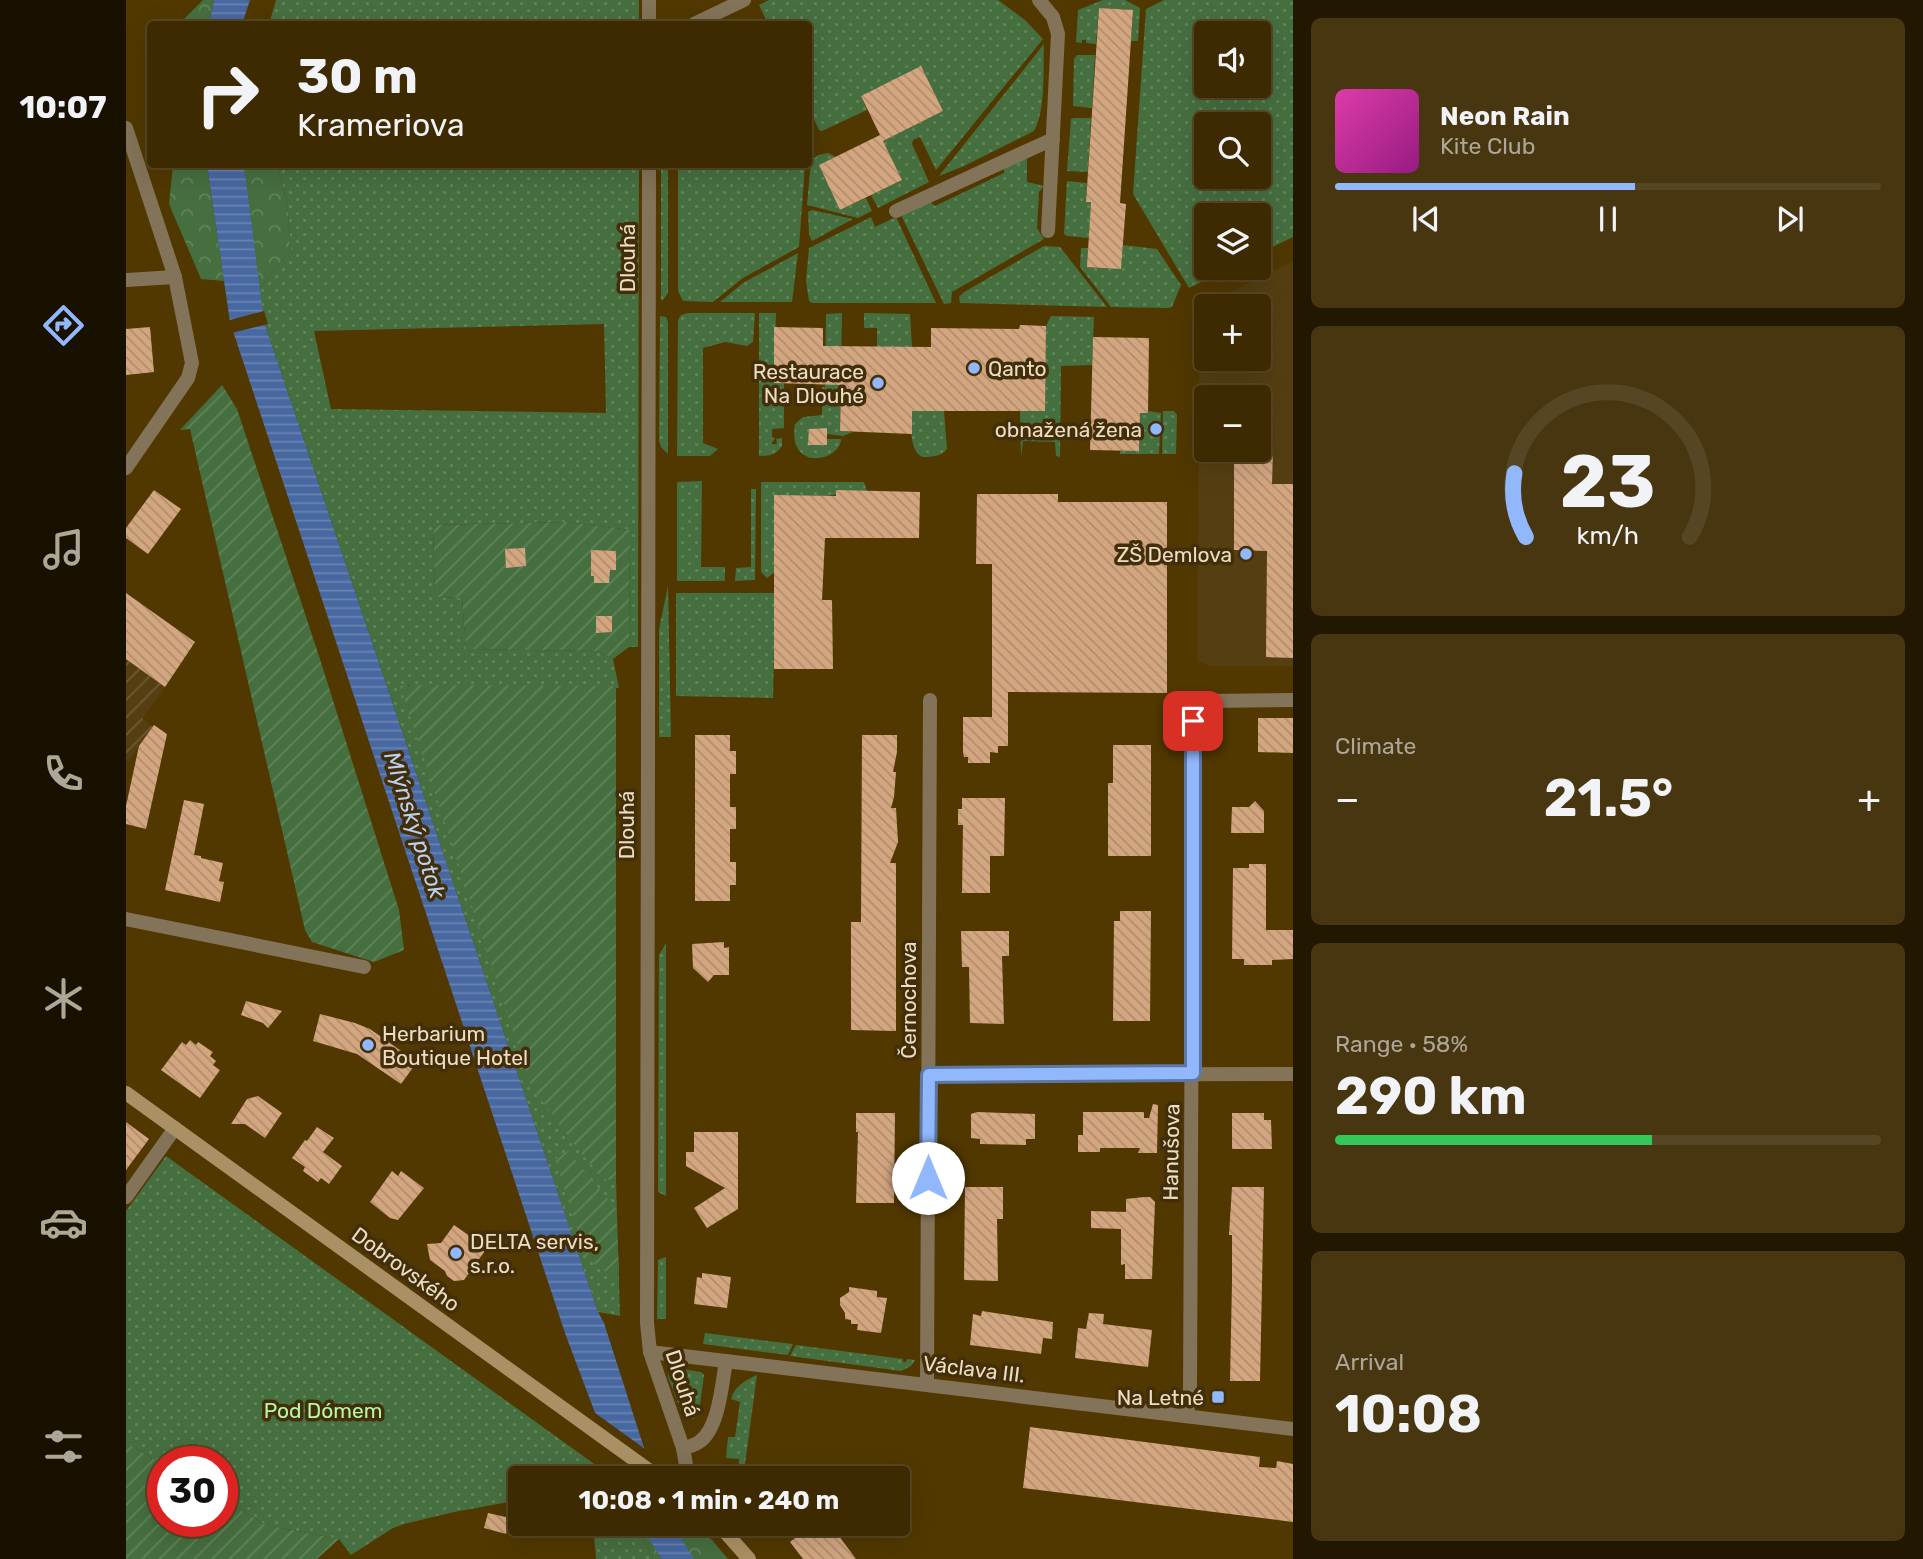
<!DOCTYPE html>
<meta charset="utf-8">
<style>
body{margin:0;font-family:Rubik,sans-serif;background:#483610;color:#f1f3f6;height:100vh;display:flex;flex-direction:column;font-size:26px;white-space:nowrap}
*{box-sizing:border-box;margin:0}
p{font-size:23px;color:#ada799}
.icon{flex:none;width:38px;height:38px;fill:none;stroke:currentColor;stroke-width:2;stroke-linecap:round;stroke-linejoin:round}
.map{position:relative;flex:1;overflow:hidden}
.drawer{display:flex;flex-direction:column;gap:18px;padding:18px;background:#221701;width:630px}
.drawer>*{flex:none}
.guide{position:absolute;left:21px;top:21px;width:665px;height:147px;border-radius:7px;box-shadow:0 7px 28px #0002,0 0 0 2px #564623;background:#3d2a01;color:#f1f3f6;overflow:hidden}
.controls{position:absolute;left:1068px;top:21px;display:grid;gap:14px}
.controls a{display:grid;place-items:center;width:77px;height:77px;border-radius:7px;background:#3d2a01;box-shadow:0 7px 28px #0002,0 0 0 2px #564623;font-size:35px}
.speed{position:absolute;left:21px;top:1446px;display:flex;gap:14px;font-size:35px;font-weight:700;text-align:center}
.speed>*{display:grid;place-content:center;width:91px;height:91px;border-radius:50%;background:#3d2a01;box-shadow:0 7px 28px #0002,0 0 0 2px #564623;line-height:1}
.speed .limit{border:10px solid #d22;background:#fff;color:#111}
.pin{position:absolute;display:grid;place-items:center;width:60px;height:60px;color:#fff;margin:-30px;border-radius:14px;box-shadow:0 4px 10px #0006}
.me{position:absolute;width:77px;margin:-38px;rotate:0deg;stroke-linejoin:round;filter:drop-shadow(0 0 5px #0008)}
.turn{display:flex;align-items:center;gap:24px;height:147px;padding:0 35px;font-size:32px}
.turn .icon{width:91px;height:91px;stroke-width:2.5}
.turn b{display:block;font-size:49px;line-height:60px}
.big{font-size:52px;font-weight:700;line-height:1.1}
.drawer .widget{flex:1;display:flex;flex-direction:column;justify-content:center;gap:10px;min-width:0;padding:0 24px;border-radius:10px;background:#483610}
.drawer .dial{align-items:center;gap:0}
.dial svg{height:182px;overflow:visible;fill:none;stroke:#564623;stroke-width:7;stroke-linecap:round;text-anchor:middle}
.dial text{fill:#f1f3f6;stroke:none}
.song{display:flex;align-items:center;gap:21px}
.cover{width:84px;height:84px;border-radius:10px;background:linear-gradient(135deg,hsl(320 70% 55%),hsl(310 70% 35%))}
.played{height:7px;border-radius:4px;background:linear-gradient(90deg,#91b8fd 55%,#564623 55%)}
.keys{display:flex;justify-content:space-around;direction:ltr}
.heat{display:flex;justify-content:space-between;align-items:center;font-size:38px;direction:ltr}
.charge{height:10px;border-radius:5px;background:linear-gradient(90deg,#34c759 58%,#564623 0)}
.trip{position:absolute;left:382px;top:1466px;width:402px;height:70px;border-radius:7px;background:#3d2a01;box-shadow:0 7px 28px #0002,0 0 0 2px #564623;font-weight:700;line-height:70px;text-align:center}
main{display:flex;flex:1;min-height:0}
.dock{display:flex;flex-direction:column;width:126px;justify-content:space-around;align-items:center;background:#181100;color:#ada799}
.dock .icon{width:49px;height:49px}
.dock .on{color:#91b8fd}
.dock b{font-size:32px;color:#f1f3f6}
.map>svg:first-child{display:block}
.built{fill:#553f12;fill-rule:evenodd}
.industrial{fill:url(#industrial-furrows)}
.grass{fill:url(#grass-dots);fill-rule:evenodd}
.forest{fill:url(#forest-crowns)}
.garden{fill:url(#garden-furrows)}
.water{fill:url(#water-rules)}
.pier{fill:#513801}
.building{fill:url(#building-back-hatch)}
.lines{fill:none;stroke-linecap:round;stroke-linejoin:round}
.street{stroke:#837358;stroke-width:14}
.secondary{stroke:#aa9165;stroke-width:14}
.route-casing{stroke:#5e78a4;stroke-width:18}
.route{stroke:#91b8fd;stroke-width:12}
.poi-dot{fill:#91b8fd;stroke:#422f09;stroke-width:2.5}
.labels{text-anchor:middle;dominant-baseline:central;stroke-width:7;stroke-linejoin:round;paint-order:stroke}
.street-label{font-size:21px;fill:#ecddc4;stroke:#422f09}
.poi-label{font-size:21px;fill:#ecddc4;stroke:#422f09;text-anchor:end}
.park-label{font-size:21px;fill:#b3f9a8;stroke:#422f09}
.water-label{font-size:23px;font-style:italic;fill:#bcd0f1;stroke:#422f09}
</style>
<main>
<nav class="dock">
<b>10:07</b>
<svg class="icon on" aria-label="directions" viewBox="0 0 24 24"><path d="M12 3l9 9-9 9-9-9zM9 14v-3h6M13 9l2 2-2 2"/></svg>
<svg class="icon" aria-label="music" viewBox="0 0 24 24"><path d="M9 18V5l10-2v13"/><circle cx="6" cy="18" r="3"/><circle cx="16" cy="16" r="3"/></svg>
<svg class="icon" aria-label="phone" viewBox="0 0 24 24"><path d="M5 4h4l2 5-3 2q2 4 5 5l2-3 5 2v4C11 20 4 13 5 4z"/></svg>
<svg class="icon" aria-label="climate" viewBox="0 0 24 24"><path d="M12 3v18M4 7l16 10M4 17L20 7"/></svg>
<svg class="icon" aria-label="car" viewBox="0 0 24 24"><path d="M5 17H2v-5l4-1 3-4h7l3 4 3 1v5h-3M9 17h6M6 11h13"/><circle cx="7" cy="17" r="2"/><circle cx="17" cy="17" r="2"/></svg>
<svg class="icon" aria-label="filters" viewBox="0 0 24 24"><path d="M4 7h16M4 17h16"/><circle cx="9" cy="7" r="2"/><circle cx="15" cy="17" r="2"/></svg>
</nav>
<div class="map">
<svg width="1167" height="1559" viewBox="0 0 1167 1559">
<defs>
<pattern id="industrial-furrows" width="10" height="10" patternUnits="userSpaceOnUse" patternTransform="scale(1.75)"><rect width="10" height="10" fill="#553f12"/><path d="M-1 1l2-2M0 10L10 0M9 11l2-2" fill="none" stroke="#6e5a33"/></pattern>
<pattern id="grass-dots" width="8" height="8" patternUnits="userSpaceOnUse" patternTransform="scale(1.75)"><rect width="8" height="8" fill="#466f40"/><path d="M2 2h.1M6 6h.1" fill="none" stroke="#61835a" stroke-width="1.8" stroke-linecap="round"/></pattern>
<pattern id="forest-crowns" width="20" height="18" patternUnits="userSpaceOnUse" patternTransform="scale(1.75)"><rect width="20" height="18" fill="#466f40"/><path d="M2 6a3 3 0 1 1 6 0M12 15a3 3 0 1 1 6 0" fill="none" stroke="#61835a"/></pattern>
<pattern id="garden-furrows" width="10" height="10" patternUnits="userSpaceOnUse" patternTransform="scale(1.75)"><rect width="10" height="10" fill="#466f40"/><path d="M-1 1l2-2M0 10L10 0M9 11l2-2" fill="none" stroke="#61835a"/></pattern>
<pattern id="water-rules" width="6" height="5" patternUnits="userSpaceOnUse" patternTransform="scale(1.75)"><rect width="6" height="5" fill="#4868a1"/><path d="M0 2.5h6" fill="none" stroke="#6b84b0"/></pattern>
<pattern id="building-back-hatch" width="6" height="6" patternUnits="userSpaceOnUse" patternTransform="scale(1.75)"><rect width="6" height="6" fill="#d3a680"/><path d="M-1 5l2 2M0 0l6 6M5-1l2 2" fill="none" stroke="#b08d6f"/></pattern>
</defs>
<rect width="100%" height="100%" fill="#513801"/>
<!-- built -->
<path class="built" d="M1167,261V666H1083L1071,659L1074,307ZM1080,306H1132V359H1080ZM1080,397H1132V450H1080Z"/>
<!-- industrial -->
<path class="industrial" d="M0,659L39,687L16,718L27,727L3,761L0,760Z"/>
<!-- grass -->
<g class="grass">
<path d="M150,0H513V24H143Z"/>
<path d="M643,0H872L899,20L917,39L810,170L794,137L787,140L786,144L803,182L752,208L745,195L776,180L757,141L817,111L795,67L735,96L741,110L696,131L693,130L683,108L682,24H642L633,5Z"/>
<path d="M977,0H999L1014,8L1012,41H1005L1007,10L973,8L970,44L960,43V40H956V43L950,42L952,10Z"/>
<path d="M1038,0H1167V237L1132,254V215H1080V268H1104L1063,288L1007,194L1020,9ZM1080,33H1132V86H1080ZM1080,124H1132V177H1080Z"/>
<path d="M918,44C917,68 920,111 908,131L838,166L813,176Z"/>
<path d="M951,55H969L966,108L947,106L948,59Z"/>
<path d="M948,118H965L962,172L941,171L945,119Z"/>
<path d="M702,153L710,157L714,210L740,198L746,211L732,218L681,205L685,161L692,155Z"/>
<path d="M895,159H901V182L918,186L913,192L911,228L918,239L826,292L825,303L818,304L775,215L803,201L809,206L878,173V165Z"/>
<path d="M151,165H513L512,647H503L504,530L440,522L307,525L309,597L336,598L340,649L471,651L487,659L493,688L282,685L478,1179L490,1181L494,1316L472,1312L135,313L132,291L165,249L161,202ZM478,324L480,413L205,409L188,331Z"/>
<path d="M535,165H542V293L537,300H535Z"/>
<path d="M552,165H679L673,247L617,278L587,302L557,301L552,291Z"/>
<path d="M941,181L961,183L960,201L965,202L963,238L941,236L938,234Z"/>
<path d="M686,210L727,219L686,241L683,234L682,212Z"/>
<path d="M745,217L749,227L770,217L810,303H686L683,301L680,281L683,248Z"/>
<path d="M997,245L1031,249L1055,285L1046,307L1042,308L985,307L954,267L955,248H962L995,268Z"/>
<path d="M918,246L934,247L981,307L834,303L833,297L838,292Z"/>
<path d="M672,253L666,302H594L617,283Z"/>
<path d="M562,313H629L627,342L621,346L599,342L577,348V443L592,449L584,456H551L552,320L555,315Z"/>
<path d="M633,313H650L648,382L658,383V428L646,429V437L649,439L646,442V444H651L650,439L656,438V446C650,455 643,456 633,456Z"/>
<path d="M716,313L714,431L727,432L717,436L701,434V428L683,429V445H701V439H715C715,461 661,473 669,424L677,417L696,415V387H699L700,314Z"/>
<path d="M738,313L784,314L786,347H751V328H738Z"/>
<path d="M534,316L540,317L542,322V454L535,447L533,441Z"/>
<path d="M925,316L968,317L966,365L935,366L934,457L930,456L929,442L897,441L895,457L894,411H918L920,326Z"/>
<path d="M786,384L805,411H818L821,449C815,456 810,456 801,457C778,460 786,400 786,384Z"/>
<path d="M1022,411L1035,413L1033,454H994V451H1013L1014,413Z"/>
<path d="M1037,411H1048L1051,415L1050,454H1036Z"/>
<path d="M576,481L575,567H599V581H551V482Z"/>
<path d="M635,482H738L741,491L699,496L649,572L641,578L635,572Z"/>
<path d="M625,489H630L629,580L609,581L610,568L625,567Z"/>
<path d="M542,586L545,737H533V629Z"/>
<path d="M550,593H649L647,698L550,696Z"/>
<path d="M540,943V1196L532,1192L533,955Z"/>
<path d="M40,1156L478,1471L480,1479H394V1500L328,1512L278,1524L267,1528L225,1555L213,1539L140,1525L96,1499V1461H37V1464L0,1443V1211Z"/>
<path d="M540,1257V1319H531L532,1260Z"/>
<path d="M579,1333L667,1344L662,1355L577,1344Z"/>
<path d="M670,1345L777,1359V1362H780L781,1359L789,1360L785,1366L775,1371L664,1356Z"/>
<path d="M549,1368L575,1372L578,1375L573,1412L568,1419H560L557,1416L542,1377L543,1372Z"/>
<path d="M631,1375L617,1479H612L613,1459L600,1458L602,1437H609L614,1402L605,1399C608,1387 619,1380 631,1375Z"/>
<path d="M467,1524H510L527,1559H470Z"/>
</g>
<!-- forest -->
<g class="forest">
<path d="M77,0H88L83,24H53Z"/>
<path d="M47,165H81L98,281L75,279L43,204Z"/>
<path d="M118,165H151L161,202L165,249L132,291Z"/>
<path d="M510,1524H567L586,1540L602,1559H527Z"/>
</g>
<!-- garden -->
<g class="garden">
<path d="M96,385L111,409L193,656L273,910L278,950L248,962L186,942L179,930L64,429L54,430Z"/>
<path d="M440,522L504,530L503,647L487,659L471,651L340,649L336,598L309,597L307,525Z"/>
<path d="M288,685L490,686V1181L478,1179L454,1152L405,1086L274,686Z"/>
<path d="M442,1151L490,1209L493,1272L476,1271L460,1257L429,1159Z"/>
<path d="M0,1443L37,1464V1521H96V1499L140,1525L213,1539L191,1559H0Z"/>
</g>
<!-- water -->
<g class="water">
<path d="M88,0H124L116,24H83Z"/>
<path d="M81,165H118L138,322L472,1312L478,1323L528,1479H494L440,1336L104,322Z"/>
<path d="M513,1524H546L568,1559H536Z"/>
</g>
<!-- pier -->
<g class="pier">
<path d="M138,311L142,324L105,333L100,321Z"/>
<path d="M465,1410L519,1449L529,1479H508L485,1462Z"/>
</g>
<!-- building -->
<g class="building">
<path d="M973,8L1007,10L994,203L1000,204L995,269L961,267L965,202H960Z"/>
<path d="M795,66L817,111L757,141L776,180L714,210L693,165L754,135L735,96Z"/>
<path d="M894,325L920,326L919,411H786V434L714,431L715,385L648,383V327L697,328V346L805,347V328L893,329Z"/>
<path d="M24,327L28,372L0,375V329Z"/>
<path d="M967,337L1023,338L1022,413H1014L1013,451L964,450Z"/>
<path d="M701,428V445H682L683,429Z"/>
<path d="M1108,450H1147L1146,484H1167V658L1140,657L1141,551L1108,550Z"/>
<path d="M28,490L55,509L22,554L0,538V528Z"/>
<path d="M710,490L794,492L793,538H699L696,600H706L707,669H648V495L710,496Z"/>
<path d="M851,494H932V502H1041V693L882,692V746H872V753L864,752V763H842V757H838L837,753V717H866V564H850Z"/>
<path d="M399,548L400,566L380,568L379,549Z"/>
<path d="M465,550L490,551V570H484L483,583H468V576H465Z"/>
<path d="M0,593L69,642L39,687L0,659Z"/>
<path d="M470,616H486V632L470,633Z"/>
<path d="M1132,718H1167V753L1132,752Z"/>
<path d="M28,725L41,734L20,829L0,824V806L13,746Z"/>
<path d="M569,735H604V751H610V774H604V807H610V829H604V862H610V885H604V901H569Z"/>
<path d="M736,735H771V752L767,772H770L768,797L765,808H770L772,842L764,863H770V1031L725,1030V922H735Z"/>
<path d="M987,745H1025V856H982V783H987Z"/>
<path d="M836,798H879L878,856H864V893H836L837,825H832V809H836Z"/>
<path d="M58,800L78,804L68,855L75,856V858L97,863L93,881L98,882L94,902L39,890Z"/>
<path d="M1129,801L1138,811V833H1105L1106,807H1123Z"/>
<path d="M1123,864H1140V930H1167V959L1146,960V965H1118V959H1106L1107,868H1123Z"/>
<path d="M994,911H1025L1024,1021H987L988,921H994Z"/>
<path d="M835,931H883V956H876L878,1024L844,1023L843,967H836Z"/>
<path d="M598,942V948L603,947V975H588L582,982L567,968L566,944Z"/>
<path d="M120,1001L156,1011L142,1028L137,1023L115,1015Z"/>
<path d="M194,1014L229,1023L244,1029L291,1062L275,1084L231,1054L187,1041Z"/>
<path d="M64,1040L70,1045L72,1042L87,1052L84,1056L90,1061L87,1065L94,1070L74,1098L35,1070L56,1042L60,1045Z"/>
<path d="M132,1096L156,1113L139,1138L119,1124H105L121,1099Z"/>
<path d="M1027,1104L1032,1105L1031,1153H1012L1014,1148H974V1152H952V1135H957V1112H1018V1118H1023Z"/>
<path d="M851,1112L909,1114V1139H900V1145L854,1144V1139L845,1138V1114Z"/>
<path d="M730,1113H769L768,1203H730L732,1132H730Z"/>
<path d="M1106,1113H1138V1120H1145L1146,1149H1106Z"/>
<path d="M0,1122L23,1139L0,1170Z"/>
<path d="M191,1127L208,1138L197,1152L216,1166L203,1184L195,1178L192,1182L177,1171L179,1167L166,1158L179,1140L181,1141Z"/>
<path d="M568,1132H612V1209L581,1228L568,1208L599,1188L560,1166V1152H568Z"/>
<path d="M266,1171L272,1176L275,1171L298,1188L272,1220L264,1218L244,1202Z"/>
<path d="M839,1187H877V1219H871L872,1281L838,1280Z"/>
<path d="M1106,1187H1138L1134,1381H1104L1106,1282V1235H1103Z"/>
<path d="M1018,1197H1024L1029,1202L1026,1279H999V1264L995,1265V1229L965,1228V1211L1000,1212V1199Z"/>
<path d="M328,1225L361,1248L338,1280L328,1281L321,1276L319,1271L304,1260L301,1244L315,1243Z"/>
<path d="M576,1273L605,1277L601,1308L568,1304L571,1277L576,1278Z"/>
<path d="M723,1287L751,1291V1297L761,1298L755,1333L731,1330L732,1324H725V1320L719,1319V1313L714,1305V1298L723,1292Z"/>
<path d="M856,1311L927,1322L926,1339L917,1338L915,1354L844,1345L847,1314L855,1316Z"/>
<path d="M963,1313L978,1314L977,1324L1026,1330L1022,1367L949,1358L952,1328L960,1329Z"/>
<path d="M904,1427L1134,1457L1133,1467L1150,1468L1151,1461L1167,1464V1522L897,1488Z"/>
<path d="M362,1513L384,1518L380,1534L358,1528Z"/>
<path d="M687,1524H704L730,1559H677L664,1542Z"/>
</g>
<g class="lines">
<!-- street -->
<g class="street">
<path d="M913,0L927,17L932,34L922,231"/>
<path d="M523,24V0"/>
<path d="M568,24L618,0"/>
<path d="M0,128L49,277L66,363L62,378L0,468"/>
<path d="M523,164L521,1323L524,1352L557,1448L560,1465L559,1479"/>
<path d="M770,211L927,139"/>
<path d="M0,280L49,277"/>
<path d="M0,919L238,967"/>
<path d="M803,1075L1167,1074"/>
<path d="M0,1197L49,1128"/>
<path d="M524,1352L1167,1429"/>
<path d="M801,1384L804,700"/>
<path d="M1061,1415L1064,1391L1067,721L1072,708L1082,701L1167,700"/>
<path d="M557,1448C562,1447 569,1445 573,1442C593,1429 596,1383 600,1361"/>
</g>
<!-- secondary -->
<g class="secondary">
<path d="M0,1093L535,1479"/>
<path d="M592,1524L623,1559"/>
</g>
</g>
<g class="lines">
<defs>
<path id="route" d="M802,1178L803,1075L1067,1073V721"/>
</defs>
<!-- route casing -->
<use href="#route" class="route-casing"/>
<!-- route -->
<use href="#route" class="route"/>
</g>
<!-- markers -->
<g class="poi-dot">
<circle cx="848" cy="368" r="7"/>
<circle cx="752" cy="383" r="7"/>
<circle cx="1030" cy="429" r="7"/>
<circle cx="1120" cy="554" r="7"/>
<circle cx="242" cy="1045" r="7"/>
<circle cx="330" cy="1253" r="7"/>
<rect x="1085" y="1390" width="14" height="14" rx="3.5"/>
</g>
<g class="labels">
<!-- street labels -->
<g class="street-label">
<text transform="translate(501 258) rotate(-90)">Dlouhá</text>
<text transform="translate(500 825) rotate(-90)">Dlouhá</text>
<text transform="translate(782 1000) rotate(-90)">Černochova</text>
<text transform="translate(1045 1152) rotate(-89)">Hanušova</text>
<text transform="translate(280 1269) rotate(36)">Dobrovského</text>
<text transform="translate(848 1369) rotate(7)">Václava III.</text>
<text transform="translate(557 1383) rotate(72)">Dlouhá</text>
</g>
<!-- poi labels -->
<g class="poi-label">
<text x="862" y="368" text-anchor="start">Qanto</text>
<text x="738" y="371">Restaurace<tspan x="738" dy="24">Na Dlouhé</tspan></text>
<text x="1016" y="429">obnažená žena</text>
<text x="1106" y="554">ZŠ Demlova</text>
<text x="256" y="1033" text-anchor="start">Herbarium<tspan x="256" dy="24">Boutique Hotel</tspan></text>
<text x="344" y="1241" text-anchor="start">DELTA servis,<tspan x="344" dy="24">s.r.o.</tspan></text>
<text x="1078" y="1397">Na Letné</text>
</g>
<!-- park labels -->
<g class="park-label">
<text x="197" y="1410">Pod Dómem</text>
</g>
<!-- water labels -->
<g class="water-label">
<text transform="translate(289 825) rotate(72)">Mlýnský potok</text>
</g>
</g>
</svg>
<div class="controls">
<a><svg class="icon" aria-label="sound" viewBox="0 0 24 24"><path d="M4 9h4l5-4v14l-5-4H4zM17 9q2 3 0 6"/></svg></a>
<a><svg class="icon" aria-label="search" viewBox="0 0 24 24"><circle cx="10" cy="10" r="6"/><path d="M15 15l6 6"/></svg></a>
<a><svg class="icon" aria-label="layers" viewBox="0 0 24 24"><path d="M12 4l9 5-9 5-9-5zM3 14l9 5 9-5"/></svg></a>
<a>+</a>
<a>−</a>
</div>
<div class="speed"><div class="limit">30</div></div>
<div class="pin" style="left:1067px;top:721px;background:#d93025"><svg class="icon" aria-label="arrive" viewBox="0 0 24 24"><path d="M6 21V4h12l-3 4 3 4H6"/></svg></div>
<svg class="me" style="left:802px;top:1178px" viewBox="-20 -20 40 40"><circle r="19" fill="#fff"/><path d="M0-13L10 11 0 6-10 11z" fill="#91b8fd"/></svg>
<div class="trip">10:08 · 1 min · 240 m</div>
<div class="guide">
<div class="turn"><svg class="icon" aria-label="right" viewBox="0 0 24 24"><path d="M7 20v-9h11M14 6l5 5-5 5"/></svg><div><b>30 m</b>Krameriova</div></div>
</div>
</div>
<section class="drawer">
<div class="widget">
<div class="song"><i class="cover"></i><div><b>Neon Rain</b><p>Kite Club</p></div></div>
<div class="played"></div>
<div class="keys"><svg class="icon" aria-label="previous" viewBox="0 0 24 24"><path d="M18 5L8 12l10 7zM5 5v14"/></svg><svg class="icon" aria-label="pause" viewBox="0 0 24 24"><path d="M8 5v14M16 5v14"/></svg><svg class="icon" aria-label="next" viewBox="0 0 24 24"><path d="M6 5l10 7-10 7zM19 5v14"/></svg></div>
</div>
<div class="widget dial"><svg viewBox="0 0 100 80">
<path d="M14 69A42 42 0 1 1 86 69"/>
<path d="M14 69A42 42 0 0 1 9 41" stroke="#91b8fd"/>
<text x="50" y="56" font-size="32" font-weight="700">23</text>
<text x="50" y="72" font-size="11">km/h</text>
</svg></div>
<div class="widget"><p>Climate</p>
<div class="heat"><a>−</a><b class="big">21.5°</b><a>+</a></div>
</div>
<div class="widget"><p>Range · 58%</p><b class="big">290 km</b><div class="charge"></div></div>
<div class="widget"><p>Arrival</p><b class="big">10:08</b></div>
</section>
</main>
